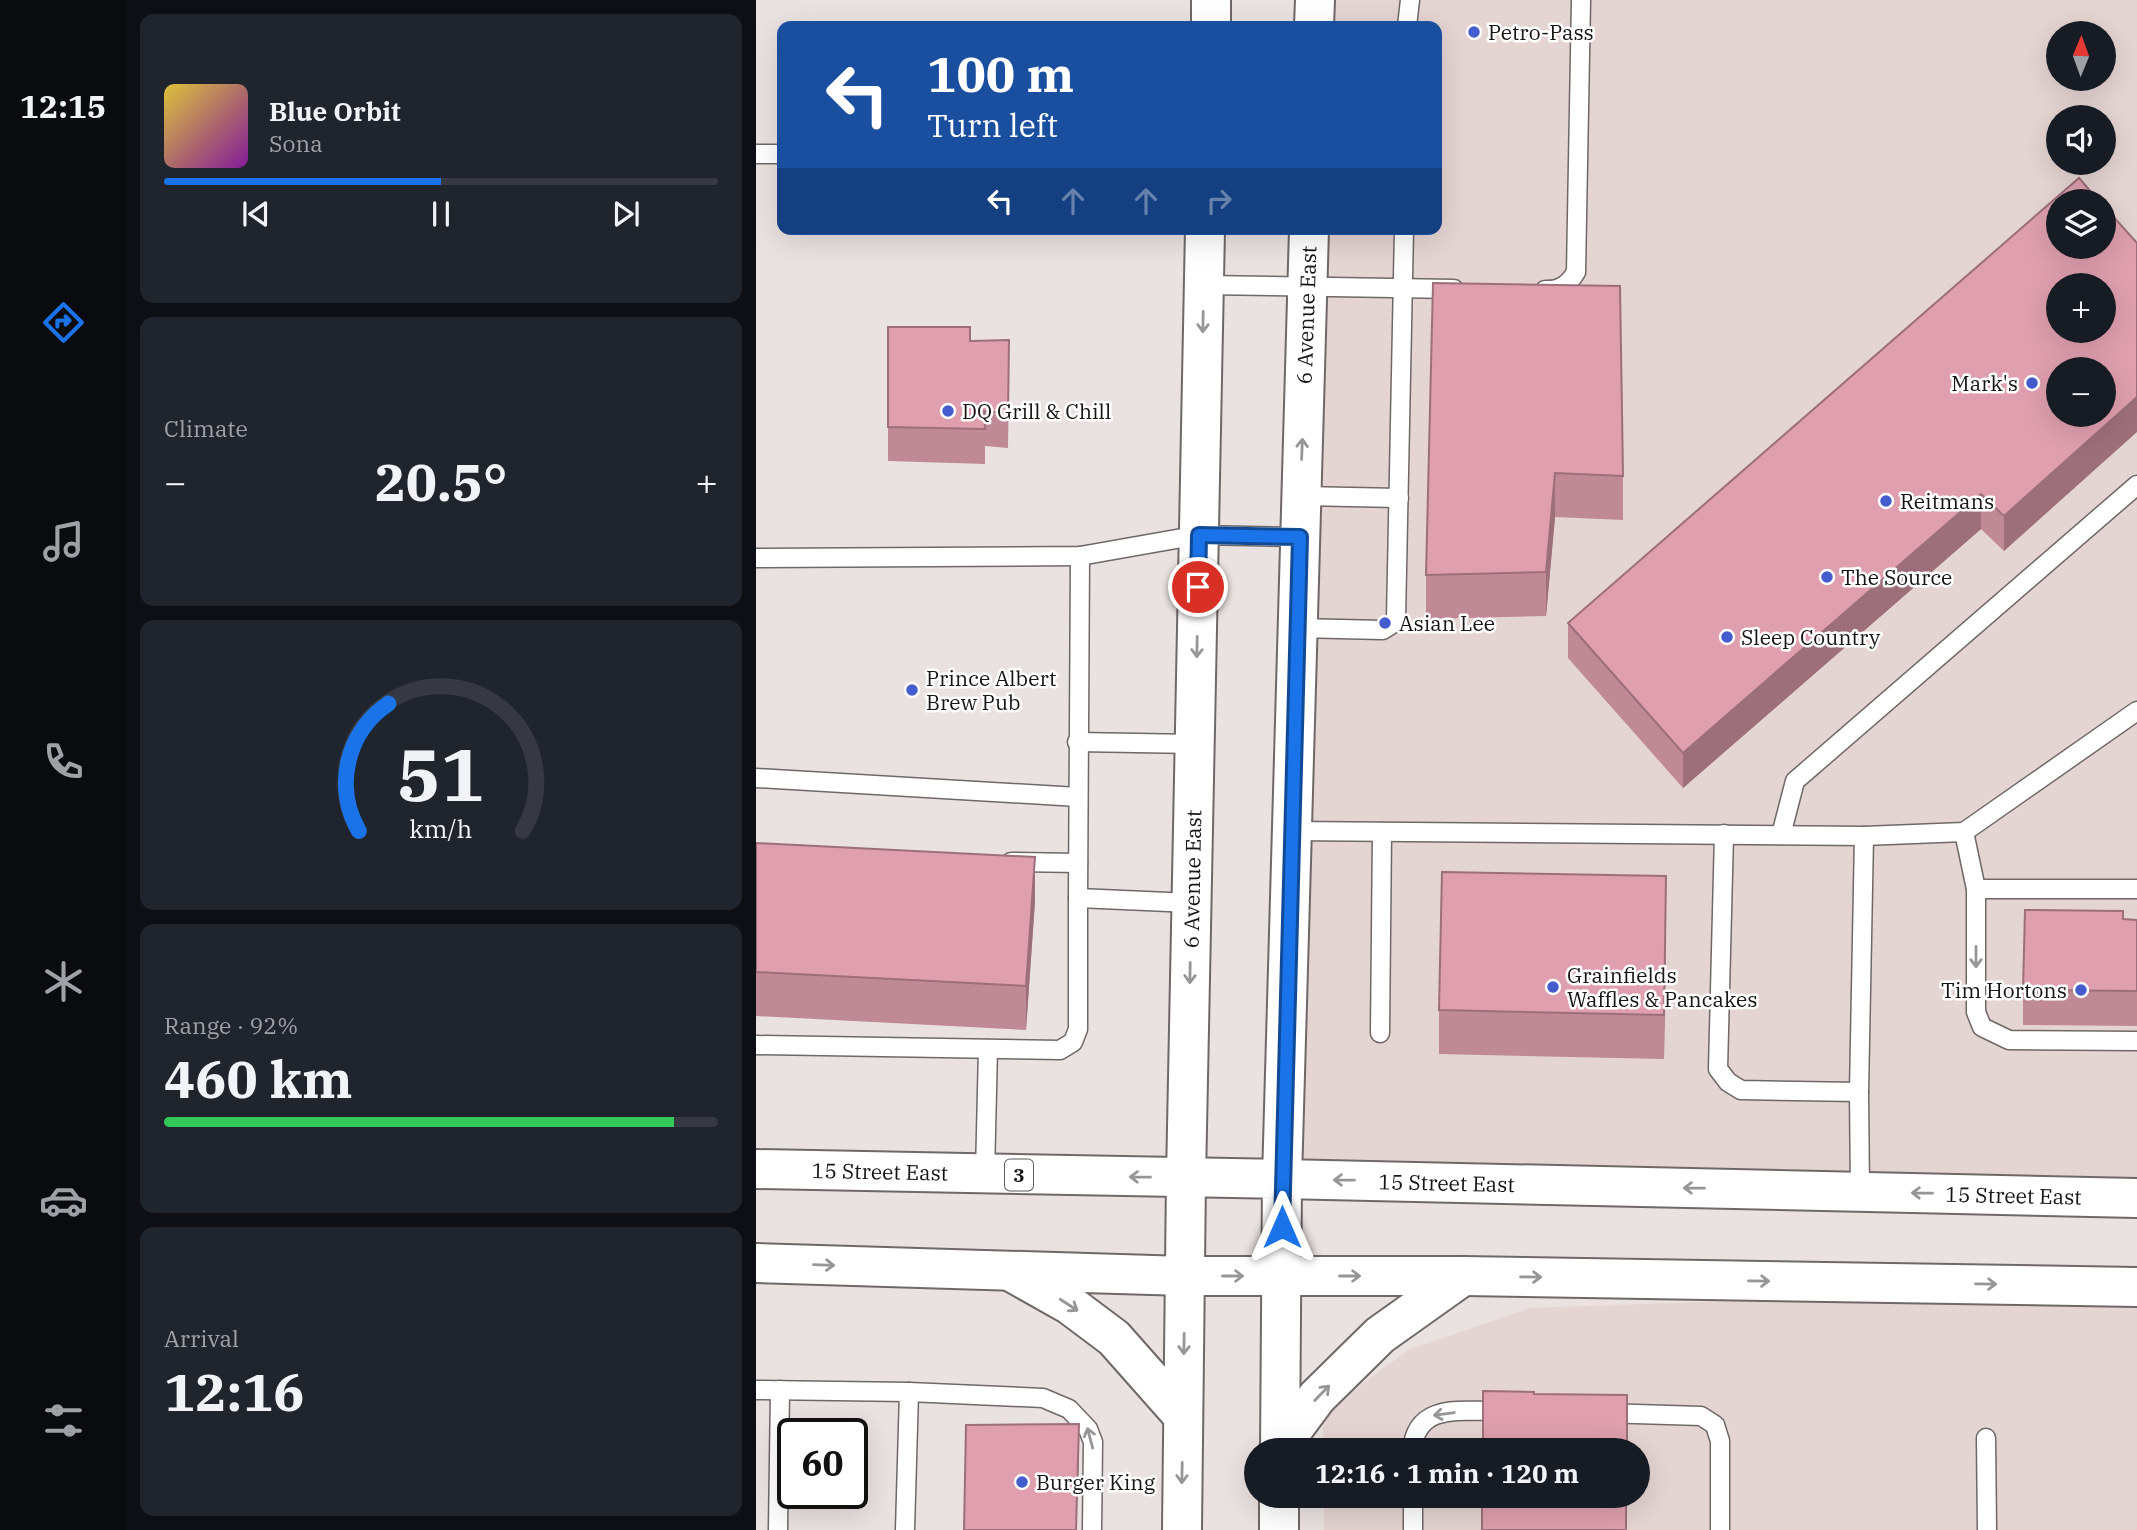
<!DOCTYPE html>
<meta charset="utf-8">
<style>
body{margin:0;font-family:"IBM Plex Serif",serif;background:#20242c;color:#f1f3f6;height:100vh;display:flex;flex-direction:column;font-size:26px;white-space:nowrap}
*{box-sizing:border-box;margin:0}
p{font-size:23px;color:#9ea1a6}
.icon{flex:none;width:38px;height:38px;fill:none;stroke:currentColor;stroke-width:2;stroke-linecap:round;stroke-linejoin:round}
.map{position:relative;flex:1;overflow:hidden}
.sheet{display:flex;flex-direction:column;gap:14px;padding:14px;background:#0d0f14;width:630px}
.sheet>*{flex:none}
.hud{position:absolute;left:21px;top:21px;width:665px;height:214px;border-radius:14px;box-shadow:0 7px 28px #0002;background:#1a4fa0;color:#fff;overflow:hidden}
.needle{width:46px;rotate:1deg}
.controls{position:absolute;left:1290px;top:21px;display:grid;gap:14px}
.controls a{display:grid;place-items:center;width:70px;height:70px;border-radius:50%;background:#171b24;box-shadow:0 7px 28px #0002;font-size:35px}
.speed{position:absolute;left:21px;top:1418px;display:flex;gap:14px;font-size:35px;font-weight:700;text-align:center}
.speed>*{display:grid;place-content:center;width:91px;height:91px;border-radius:50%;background:#171b24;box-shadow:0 7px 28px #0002;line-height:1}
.speed .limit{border:4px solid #111;border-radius:10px;background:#fff;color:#111}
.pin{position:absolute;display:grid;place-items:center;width:60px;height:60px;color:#fff;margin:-30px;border:4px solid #fff;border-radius:50%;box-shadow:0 2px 7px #0007}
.me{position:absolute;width:77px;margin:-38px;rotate:0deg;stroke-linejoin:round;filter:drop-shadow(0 0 5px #0008)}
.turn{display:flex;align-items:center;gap:24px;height:147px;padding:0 35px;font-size:32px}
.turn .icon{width:91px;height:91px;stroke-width:2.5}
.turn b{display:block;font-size:49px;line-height:60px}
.lanes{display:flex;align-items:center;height:66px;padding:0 35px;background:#0003;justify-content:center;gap:35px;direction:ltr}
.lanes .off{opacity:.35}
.big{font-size:52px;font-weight:800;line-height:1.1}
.sheet .card{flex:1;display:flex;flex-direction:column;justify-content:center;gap:10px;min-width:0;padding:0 24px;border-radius:14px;background:#20242c}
.sheet .dial{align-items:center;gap:0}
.dial svg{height:182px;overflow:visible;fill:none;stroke:#363941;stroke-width:7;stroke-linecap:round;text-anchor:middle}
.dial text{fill:#f1f3f6;stroke:none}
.song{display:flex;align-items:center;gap:21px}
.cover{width:84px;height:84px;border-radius:10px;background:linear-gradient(135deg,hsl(50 70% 55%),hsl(290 70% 35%))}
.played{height:7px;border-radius:4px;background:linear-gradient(90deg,#1a73e8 50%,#363941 50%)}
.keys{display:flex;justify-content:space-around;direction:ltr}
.heat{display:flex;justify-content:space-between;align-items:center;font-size:38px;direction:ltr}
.charge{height:10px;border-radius:5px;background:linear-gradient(90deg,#34c759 92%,#363941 0)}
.trip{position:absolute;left:488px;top:1438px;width:406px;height:70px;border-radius:35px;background:#171b24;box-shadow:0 7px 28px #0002;font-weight:800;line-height:70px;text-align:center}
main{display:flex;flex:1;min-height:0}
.menu{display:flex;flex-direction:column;width:126px;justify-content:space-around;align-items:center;background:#090b0e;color:#9ea1a6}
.menu .icon{width:49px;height:49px}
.menu .current{color:#1a73e8}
.menu b{font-size:32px;color:#f1f3f6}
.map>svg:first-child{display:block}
.built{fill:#e4d4d2;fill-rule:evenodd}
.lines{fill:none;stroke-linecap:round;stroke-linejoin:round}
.lane-casing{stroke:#6f6867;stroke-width:21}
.secondary-casing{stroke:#6f6867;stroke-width:42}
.primary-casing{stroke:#6f6867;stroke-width:42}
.lane{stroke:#fff;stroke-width:18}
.secondary{stroke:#fff;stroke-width:38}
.primary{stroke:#fff;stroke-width:38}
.wall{fill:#c08996}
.shaded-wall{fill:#9c6f7a}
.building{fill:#df9fae;stroke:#9c6f7a;stroke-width:2;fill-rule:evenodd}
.oneway{stroke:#979696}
.route-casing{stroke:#114b97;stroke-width:18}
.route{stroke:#1a73e8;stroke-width:12}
.poi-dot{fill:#455ccf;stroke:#fff;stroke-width:2.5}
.labels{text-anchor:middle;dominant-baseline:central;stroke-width:5;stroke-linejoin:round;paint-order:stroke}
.shield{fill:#fff;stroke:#5d5b5b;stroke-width:2}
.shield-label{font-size:19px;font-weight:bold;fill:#181515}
.poi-label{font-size:21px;fill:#181515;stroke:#fff;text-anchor:start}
.street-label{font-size:21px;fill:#181515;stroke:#fff}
</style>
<main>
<nav class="menu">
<b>12:15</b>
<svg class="icon current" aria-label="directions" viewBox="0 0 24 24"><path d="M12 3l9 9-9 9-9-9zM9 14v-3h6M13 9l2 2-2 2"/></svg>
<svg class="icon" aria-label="music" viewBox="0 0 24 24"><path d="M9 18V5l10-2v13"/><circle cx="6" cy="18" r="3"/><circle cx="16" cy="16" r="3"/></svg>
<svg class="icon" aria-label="phone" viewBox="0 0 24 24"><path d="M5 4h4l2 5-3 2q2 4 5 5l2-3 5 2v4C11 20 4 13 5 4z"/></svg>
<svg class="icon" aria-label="climate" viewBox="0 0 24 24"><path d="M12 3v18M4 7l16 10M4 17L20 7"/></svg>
<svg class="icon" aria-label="car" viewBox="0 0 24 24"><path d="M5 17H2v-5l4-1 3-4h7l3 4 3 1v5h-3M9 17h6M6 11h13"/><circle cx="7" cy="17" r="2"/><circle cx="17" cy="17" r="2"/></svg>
<svg class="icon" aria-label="filters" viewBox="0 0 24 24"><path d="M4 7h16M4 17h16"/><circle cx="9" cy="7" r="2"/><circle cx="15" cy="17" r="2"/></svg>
</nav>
<section class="sheet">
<div class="card">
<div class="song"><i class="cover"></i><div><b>Blue Orbit</b><p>Sona</p></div></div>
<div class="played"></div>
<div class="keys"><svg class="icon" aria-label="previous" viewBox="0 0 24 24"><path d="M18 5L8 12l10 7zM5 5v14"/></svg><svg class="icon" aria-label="pause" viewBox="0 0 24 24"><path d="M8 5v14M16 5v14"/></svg><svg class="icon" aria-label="next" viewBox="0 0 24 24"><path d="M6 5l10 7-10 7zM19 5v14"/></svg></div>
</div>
<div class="card"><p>Climate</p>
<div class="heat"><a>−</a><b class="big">20.5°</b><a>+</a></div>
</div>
<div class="card dial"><svg viewBox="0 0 100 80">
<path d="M14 69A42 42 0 1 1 86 69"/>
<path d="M14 69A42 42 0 0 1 27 13" stroke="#1a73e8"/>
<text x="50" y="56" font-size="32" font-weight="700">51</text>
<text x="50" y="72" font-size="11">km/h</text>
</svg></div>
<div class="card"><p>Range · 92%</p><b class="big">460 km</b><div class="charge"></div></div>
<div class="card"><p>Arrival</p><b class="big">12:16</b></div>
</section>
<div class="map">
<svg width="1381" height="1530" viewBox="0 0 1381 1530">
<rect width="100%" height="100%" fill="#eae2e1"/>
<!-- built -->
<g class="built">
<path d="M554,0H1381V1190L526,1179L548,229H681V26H553ZM1302,33H1348V79H1302ZM1302,117H1348V163H1302ZM1302,201H1348V247H1302ZM1302,285H1348V331H1302ZM1302,369H1348V415H1302Z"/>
<path d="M1381,1287V1530H568V1496H882V1451H567V1413L652,1350L774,1308Z"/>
</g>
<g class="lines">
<defs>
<g id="lane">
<path d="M651,26L654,0"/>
<path d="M0,154H26"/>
<path d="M448,285L698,289"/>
<path d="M789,290C804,291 813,284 820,272L825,0"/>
<path d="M545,496L643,498"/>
<path d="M0,558L324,556L443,535L544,537"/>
<path d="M541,628L627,630L638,623L640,618L648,229"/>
<path d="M321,742L439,744"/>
<path d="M0,778L322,797"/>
<path d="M536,831L1108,836L1208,832L1381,711"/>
<path d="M1208,832L1220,889V1012L1226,1027L1253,1040L1381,1041"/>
<path d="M968,834L962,1069L972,1082L985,1090L1103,1092L1108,836"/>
<path d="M1025,835L1039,781L1381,485"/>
<path d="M255,862L322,863"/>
<path d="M1220,889H1381"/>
<path d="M322,898L324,556"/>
<path d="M624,1033L626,832"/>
<path d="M0,1045L304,1050L317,1042L322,1029V898L435,903"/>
<path d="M1103,1092L1104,1192"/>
<path d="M229,1174L232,1049"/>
<path d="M0,1390L153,1392L149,1530"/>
<path d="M153,1392L287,1398L313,1409L332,1429L337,1442L336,1530"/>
<path d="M847,1413L945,1416L959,1425L964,1441V1530"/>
<path d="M1230,1438L1231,1530"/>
<path d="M656,1451C660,1401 707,1412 744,1411"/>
<path d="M657,1496V1530"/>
<path d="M22,1530L24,1390"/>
</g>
<g id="secondary">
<path d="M455,26V0"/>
<path d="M558,26L559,0"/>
<path id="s1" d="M553,229L526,1179L1381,1198"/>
<path id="s2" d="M430,1178L449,229"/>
<path d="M525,1276H707L1381,1287"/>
</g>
<g id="primary">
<path id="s3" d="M0,1169L526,1179L524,1451"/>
<path d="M0,1263L429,1276H525"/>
<path d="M259,1274L314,1305L358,1338L427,1416"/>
<path d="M524,1447L561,1397L624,1335L707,1276"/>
<path d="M426,1530L430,1178"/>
<path d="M523,1530V1496"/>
</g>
</defs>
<!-- lane casing -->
<use href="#lane" class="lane-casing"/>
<!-- secondary casing -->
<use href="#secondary" class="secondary-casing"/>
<!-- primary casing -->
<use href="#primary" class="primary-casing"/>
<!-- lane -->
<use href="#lane" class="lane"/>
<!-- secondary -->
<use href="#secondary" class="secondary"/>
<!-- primary -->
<use href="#primary" class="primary"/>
</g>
<!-- wall -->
<g class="wall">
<path d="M1323,178L1248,551L1225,529L927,788L812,658V623Z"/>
<path d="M677,283L867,476V520L799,517L790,616L670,619V575Z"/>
<path d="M132,327L214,341L253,375L252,448L229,446V464L132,461Z"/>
<path d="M0,843L279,901L270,1030L0,1016Z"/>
<path d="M1367,919L1381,920V1026L1267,1025V990Z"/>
<path d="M910,920L908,1059L683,1054V1010Z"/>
</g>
<!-- shaded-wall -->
<g class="shaded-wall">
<path d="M1381,397V432L1248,551V516Z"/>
<path d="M799,473V517L790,616V572Z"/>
<path d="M1225,494V529L927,788V753Z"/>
<path d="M279,857V901L270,1030V986Z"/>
<path d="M910,876V920L908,1059V1015Z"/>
<path d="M323,1424V1459L320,1530Z"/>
</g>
<!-- building -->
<g class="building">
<path d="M1323,178L1343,201H1302V247H1348V206L1381,243V397L1248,516L1225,494L927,753L812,623ZM1302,285H1348V331H1302ZM1302,369H1348V415H1302Z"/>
<path d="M677,283L864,286L867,476L799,473L790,572L670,575Z"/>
<path d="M132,327H214V341L253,340L252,413L228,411L229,429L132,427Z"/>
<path d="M0,843L279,857L270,986L0,972Z"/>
<path d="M686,872L910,876L908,1015L683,1010Z"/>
<path d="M1269,910L1367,911V919L1381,920V991L1267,990Z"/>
<path d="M727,1391L778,1392V1394L871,1395V1451H727Z"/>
<path d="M323,1424L320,1530H208L210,1425Z"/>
<rect x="726" y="1496" width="144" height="34"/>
</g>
<!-- one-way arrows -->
<defs><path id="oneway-shaft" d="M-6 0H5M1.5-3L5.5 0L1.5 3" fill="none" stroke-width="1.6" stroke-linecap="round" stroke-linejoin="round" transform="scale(1.75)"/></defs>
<g class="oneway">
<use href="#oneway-shaft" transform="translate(447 322) rotate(91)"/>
<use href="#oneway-shaft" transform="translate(546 449) rotate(-88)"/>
<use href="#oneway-shaft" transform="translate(441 647) rotate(91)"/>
<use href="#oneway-shaft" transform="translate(1220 957) rotate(90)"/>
<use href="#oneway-shaft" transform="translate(434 973) rotate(91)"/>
<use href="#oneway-shaft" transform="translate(384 1177) rotate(-179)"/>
<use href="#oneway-shaft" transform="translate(588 1180) rotate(-179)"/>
<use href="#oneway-shaft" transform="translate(938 1188) rotate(-179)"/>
<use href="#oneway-shaft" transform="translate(1166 1193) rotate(-179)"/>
<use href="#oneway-shaft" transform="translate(68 1265) rotate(2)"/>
<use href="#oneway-shaft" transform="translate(477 1276)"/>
<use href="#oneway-shaft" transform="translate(594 1276)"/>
<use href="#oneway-shaft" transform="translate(775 1277) rotate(1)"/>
<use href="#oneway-shaft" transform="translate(1003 1281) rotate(1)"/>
<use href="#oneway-shaft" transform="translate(1230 1284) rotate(1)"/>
<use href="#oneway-shaft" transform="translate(313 1305) rotate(33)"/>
<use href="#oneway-shaft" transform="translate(428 1344) rotate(91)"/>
<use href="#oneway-shaft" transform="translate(566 1393) rotate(-46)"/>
<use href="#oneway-shaft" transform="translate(688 1414) rotate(172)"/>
<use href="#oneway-shaft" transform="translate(334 1438) rotate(-105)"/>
<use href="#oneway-shaft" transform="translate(426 1473) rotate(91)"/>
</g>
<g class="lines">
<defs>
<path id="route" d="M442,587L443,535L544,537L526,1227"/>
</defs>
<!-- route casing -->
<use href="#route" class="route-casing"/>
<!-- route -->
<use href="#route" class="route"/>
</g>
<!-- markers -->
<g class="poi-dot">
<circle cx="718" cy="32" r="7"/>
<circle cx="1276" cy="383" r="7"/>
<circle cx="192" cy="411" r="7"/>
<circle cx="1130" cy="501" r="7"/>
<circle cx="1071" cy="577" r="7"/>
<circle cx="629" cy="623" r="7"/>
<circle cx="971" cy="637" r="7"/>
<circle cx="156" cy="690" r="7"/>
<circle cx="797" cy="987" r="7"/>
<circle cx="1325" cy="990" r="7"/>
<circle cx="266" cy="1482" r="7"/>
</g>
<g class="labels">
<!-- shield labels -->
<rect class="shield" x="249" y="1159.5" width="28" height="31" rx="5"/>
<g class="shield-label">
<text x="263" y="1175">3</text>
</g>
<!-- poi labels -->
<g class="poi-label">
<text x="732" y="32">Petro-Pass</text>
<text x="1262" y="383" text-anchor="end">Mark's</text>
<text x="206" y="411">DQ Grill &amp; Chill</text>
<text x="1144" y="501">Reitmans</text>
<text x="1085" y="577">The Source</text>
<text x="643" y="623">Asian Lee</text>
<text x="985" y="637">Sleep Country</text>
<text x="170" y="678">Prince Albert<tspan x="170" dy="24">Brew Pub</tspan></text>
<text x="811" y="975">Grainfields<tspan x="811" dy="24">Waffles &amp; Pancakes</tspan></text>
<text x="1311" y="990" text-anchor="end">Tim Hortons</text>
<text x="280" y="1482">Burger King</text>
</g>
<!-- street labels -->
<g class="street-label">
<text transform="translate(550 315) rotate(-88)">6 Avenue East</text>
<text stroke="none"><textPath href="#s2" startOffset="299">6 Avenue East</textPath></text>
<text stroke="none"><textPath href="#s3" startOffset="124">15 Street East</textPath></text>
<text stroke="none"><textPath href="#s1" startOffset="1115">15 Street East</textPath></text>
<text stroke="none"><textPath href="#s1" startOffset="1682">15 Street East</textPath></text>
</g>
</g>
</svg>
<div class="controls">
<a><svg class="needle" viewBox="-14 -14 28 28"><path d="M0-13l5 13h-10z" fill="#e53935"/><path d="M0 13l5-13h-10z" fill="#9ea1a6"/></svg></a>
<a><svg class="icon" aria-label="sound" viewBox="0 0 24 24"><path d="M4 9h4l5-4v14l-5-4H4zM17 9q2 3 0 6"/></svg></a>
<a><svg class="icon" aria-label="layers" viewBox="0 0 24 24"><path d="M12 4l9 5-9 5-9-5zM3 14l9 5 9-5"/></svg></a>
<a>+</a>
<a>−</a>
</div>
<div class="speed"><div class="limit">60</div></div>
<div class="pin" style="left:442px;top:587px;background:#d93025"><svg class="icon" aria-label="arrive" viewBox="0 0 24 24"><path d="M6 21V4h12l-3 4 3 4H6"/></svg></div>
<svg class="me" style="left:526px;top:1227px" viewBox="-20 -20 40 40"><path d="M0-17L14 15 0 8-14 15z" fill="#1a73e8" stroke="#fff" stroke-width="4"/></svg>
<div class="trip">12:16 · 1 min · 120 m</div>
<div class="hud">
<div class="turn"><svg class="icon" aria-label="left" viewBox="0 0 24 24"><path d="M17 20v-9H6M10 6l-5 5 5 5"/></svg><div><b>100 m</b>Turn left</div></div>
<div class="lanes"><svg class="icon" aria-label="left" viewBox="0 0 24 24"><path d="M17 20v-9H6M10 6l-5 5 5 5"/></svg><svg class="icon off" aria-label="ahead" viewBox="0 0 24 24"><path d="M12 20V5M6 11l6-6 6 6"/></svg><svg class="icon off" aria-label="ahead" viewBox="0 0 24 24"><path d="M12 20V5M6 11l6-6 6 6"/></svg><svg class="icon off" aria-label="right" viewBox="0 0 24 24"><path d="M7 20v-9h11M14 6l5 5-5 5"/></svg></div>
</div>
</div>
</main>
